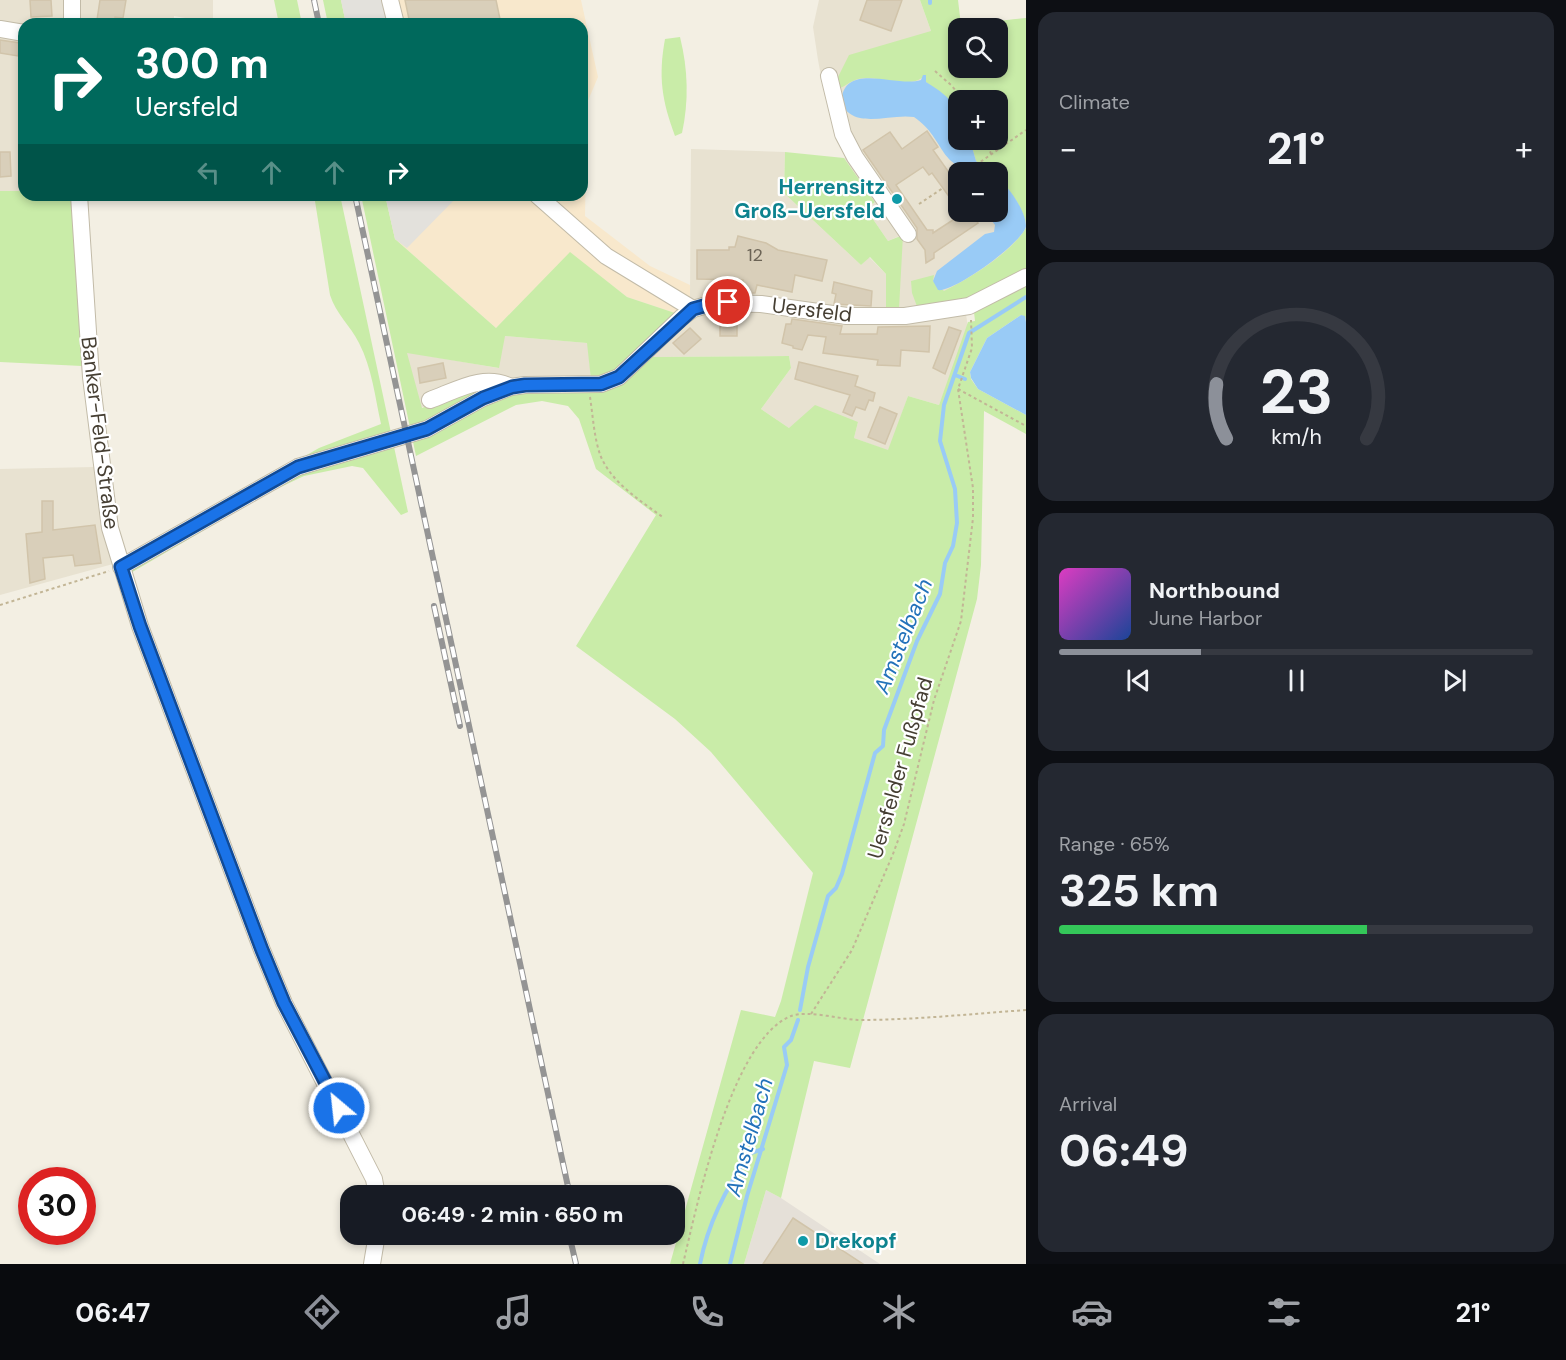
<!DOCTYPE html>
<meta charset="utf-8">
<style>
body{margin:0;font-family:"DM Sans",sans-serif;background:#242831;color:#f1f3f6;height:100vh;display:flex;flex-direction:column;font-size:22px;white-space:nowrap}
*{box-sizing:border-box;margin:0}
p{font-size:20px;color:#9ea1a6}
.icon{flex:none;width:33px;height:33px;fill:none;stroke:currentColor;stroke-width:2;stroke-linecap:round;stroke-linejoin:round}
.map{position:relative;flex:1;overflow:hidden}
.panel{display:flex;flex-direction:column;gap:12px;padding:12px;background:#0d0f14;width:540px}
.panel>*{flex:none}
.banner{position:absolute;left:18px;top:18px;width:570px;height:183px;border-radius:18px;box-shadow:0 3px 9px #0003;background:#00695c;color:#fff;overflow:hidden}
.buttons{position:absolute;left:948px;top:18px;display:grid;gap:12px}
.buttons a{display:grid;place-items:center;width:60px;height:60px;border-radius:12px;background:#171b24;box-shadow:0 3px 9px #0003;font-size:30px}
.speed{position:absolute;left:18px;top:1167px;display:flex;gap:12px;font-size:30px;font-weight:700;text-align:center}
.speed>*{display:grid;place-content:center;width:78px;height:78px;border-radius:50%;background:#171b24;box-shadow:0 3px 9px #0003;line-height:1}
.speed .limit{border:9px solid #d22;background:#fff;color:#111}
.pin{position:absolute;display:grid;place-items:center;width:51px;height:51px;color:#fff;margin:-26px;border:3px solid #fff;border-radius:50%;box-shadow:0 2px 6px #0007}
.me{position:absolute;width:66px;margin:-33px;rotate:332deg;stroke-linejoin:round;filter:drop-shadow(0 0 4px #0008)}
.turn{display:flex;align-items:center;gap:21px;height:126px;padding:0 18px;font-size:27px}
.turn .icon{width:78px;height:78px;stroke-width:2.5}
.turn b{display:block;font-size:42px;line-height:51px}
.lanes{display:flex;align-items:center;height:57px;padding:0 18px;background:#0003;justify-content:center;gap:30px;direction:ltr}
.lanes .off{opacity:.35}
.big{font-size:45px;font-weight:700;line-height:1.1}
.panel .card{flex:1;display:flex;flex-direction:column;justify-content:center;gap:9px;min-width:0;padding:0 21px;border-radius:18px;background:#242831}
.panel .dial{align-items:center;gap:0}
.dial svg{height:156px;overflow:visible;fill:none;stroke:#363941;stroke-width:7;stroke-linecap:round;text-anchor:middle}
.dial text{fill:#f1f3f6;stroke:none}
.song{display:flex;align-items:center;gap:18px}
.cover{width:72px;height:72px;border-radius:9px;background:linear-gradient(135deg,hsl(310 70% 55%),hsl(220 70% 35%))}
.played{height:6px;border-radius:3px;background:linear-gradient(90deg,#8c9099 30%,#363941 30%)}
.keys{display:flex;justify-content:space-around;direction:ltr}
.heat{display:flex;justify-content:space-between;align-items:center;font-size:33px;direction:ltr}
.charge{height:9px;border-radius:4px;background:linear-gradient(90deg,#34c759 65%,#363941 0)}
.trip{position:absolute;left:340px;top:1185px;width:345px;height:60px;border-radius:18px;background:#171b24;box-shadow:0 3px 9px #0003;font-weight:700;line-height:60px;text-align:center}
.dock{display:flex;height:96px;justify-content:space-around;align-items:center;background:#090b0e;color:#9ea1a6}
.dock .icon{width:42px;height:42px}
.dock .active{color:#8c9099}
.dock b{font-size:27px;color:#f1f3f6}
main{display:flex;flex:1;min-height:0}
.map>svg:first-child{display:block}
.residential{fill:#e8e2d1;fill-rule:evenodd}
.commercial{fill:#f8e8cc}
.industrial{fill:#e5e0d8}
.green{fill:#c9eca8;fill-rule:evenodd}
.parking{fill:#e3e1dc}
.water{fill:#99cbf6}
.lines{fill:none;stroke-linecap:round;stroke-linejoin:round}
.stream{stroke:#99cbf6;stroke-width:4}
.building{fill:#d9cfba;stroke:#d1c4aa;stroke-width:1.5}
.minor-casing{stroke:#c2bba8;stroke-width:18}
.path{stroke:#c2b595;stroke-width:2;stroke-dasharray:3 3;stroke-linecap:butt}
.minor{stroke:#fff;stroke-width:16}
.rail-casing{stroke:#949494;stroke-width:6}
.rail{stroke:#fff;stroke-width:4;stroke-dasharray:11;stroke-linecap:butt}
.route-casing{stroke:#114b97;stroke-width:15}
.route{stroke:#1a73e8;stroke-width:10}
.culture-dot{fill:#0f9aa8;stroke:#fff;stroke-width:2}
.labels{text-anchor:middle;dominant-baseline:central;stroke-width:4.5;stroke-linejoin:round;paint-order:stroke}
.number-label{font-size:18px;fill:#6b6355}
.culture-label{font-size:21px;font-weight:bold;fill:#0d838f;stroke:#fff;text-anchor:end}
.street-label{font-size:21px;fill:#463f33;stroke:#fff}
.water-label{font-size:22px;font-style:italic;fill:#2372ba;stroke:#fff}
</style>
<main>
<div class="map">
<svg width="1026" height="1264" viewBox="0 0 1026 1264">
<rect width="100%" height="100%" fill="#f3efe3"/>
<!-- residential -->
<g class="residential">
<path d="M0,0H213V23L174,16V24H24V191H0Z"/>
<path d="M819,0H920L931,31L1026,18V268L964,300L968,328L939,405L908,396L889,451L854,438L858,422L789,428L761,409L791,368L789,356L653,357L642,346L690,296L691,149L785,152L784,193L861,265L869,257L886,274V309L902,235L888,241L866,209L875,202L844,158L850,156L840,137L825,97L818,60L813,27ZM958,28H998V68H958ZM958,100H998V140H958ZM958,172H998V212H958Z"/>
<path d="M504,336L588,343L591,380L468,388L421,408L406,352L498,368Z"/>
<path d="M94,467L113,564L0,595V469Z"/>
</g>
<!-- commercial -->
<path class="commercial" d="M341,0H581L598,77L587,103L585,216L650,266L690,285V296L675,313L627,297L570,253L496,328L395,239L385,195H582V24H346Z"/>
<!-- industrial -->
<path class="industrial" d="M766,1190L781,1198L880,1264H744Z"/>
<!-- green -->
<g class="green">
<path d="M274,0H297L302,24H279Z"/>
<path d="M323,0H341L346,24H328Z"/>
<path d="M920,0H958L961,25L1026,18V223C1022,207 1010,189 998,179V172H989L976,161L970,140H998V100H958V114L951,102L926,82V75C906,92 881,74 858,79C850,81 845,87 837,89L838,77L849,55L931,31ZM958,28H998V68H958Z"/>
<path d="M680,37C688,69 689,101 682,133L675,136C662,101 658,77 665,39Z"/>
<path d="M785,152L844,158L875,202L866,209L888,241L903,235L899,309H886V274L870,257L861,265L784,193Z"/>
<path d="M0,191H24V195H71L82,366L0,362Z"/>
<path d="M314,195H340L408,512L401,515L363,468L352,466L304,476L266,494L129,574V557L319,448L381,424C375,397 372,368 359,343C350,325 336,314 330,295Z"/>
<path d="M361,195H385L395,239L496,328L570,252L627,297L675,313L642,345L653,357L789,356L791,368L761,409L789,428L815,405L858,422L854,438L888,450L908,396L939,405L968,322L975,321L974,312L1026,286V322L1025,317L1021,315L987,338L970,372L971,379L978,389L1026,415V434L984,411L981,565L977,599L850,1068L814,1061L781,1198L766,1190L744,1264H670L741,1010L775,1017L781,1001L813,873L711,752L675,719L576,646L656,515L596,469L579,419L568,406L542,401L516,405L416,456ZM505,336L587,343L591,380L468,388L422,408L407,353L499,368Z"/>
<path d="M1026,228V268L963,300L918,309L912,293L911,281L934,275L933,281L944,291C969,279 1012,252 1026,228Z"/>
</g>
<!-- parking -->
<g class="parking">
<path d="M341,0H384L390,24H346Z"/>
<path d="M385,195H459L407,248L395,239Z"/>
</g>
<!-- water -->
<g class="water">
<path d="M923,75H926V82C955,100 958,106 958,140H970L976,161L989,172C936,172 948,140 914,117C889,113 853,131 841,102C844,60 896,88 921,80Z"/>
<path d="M998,179C1009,187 1026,211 1026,226C1024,242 953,293 938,290L933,281L937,271L985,234L994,232L995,225L985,212H998Z"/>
<path d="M1021,315L1025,316L1026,322V415L978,389L971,378L970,372L987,338Z"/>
</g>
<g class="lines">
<!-- stream -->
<g class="stream">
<path d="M930,0V3"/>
<path d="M955,375L965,379"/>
<path d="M800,1010L808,967L828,896L836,888L842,874L875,753L883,746L884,730L917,641L940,594L945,563L953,546L957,523L955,489L940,441L944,405L969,333L1026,297"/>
<path d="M700,1264C708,1223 726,1187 751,1153L763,1149"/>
<path d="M730,1264L747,1196L787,1065L784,1047L791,1040L798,1020"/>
</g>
</g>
<!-- building -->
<g class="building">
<path d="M30,0H51L52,16L31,17Z"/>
<path d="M100,0H126L123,18L115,17L114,24H100L101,21L97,20Z"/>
<path d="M405,0H496L501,24H410Z"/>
<path d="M867,0H902L891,31L860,20Z"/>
<path d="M0,40L20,43L18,56L0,53Z"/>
<path d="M927,131L938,147L933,150L950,174L953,172L958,179V209L932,173L929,175L923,167L896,185L927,230H933V233L965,212H988L976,220L978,223L934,253V258L926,263L925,250L917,239V228L863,150L890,132L902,149Z"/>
<path d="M0,152H10L11,176L0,177Z"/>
<path d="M738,236L766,243L778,250L827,260L822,281L795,275L792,292L757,285L755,293H742L743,280L697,279V250H729V247H735Z"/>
<path d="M834,282L872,291L871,306L834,304L836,294L832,293Z"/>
<rect x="720" y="317" width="17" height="19"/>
<path d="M792,319L842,326L840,334H877L878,327L930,326L929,352L901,350L900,366L877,365L878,360L823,353L826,337L808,335L802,350L793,348V346L782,343L786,324H791Z"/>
<path d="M949,327L961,331L945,374L933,368Z"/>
<path d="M690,328L701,339L684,354L673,343Z"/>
<path d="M799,362L858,376L855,386L875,393L873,401L869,400L865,410L856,407L852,416L843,412L850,395L795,379Z"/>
<path d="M443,363L446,378L420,383L418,368Z"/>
<path d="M880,407L897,414L885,444L868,437Z"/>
<path d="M42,501H53V530L95,525L101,563L75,566L73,555L43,558L45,579L30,583L26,534L42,532Z"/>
<path d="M793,1218L863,1264H763Z"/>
</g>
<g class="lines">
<defs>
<g id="minor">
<path d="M390,0L396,24"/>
<path d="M72,24V0"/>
<path d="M0,29L24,33"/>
<path d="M829,76L843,134L855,157L908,234"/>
<path d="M79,195L91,377L110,528L140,626L262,950L284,1003L374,1179L377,1196"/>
<path d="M537,195L606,256L693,309"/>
<path d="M430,400C457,390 484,373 511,387"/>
<path d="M121,567L298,467L427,429L483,398L511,387L525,385L601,384L619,377L681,318L693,309L714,303L761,304L847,316H905L969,306L1026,277"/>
<path d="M372,1264L377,1234"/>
</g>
</defs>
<!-- minor casing -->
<use href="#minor" class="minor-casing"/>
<!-- path -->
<g class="path">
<path d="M935,71L951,85L964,100"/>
<path d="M986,140L991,154"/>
<path d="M966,172L1026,130"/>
<path d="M919,204L943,188"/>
<path d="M958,389L1026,426"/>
<path d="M590,397C593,416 594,439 601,457C613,484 641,501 664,518"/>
<path d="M0,605L109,571"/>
<path d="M811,1014L852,950L893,854L904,824L934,700L961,621L973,518V488L958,389L972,348L971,320"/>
<path d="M683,1264C697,1205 731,1040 791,1016C807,1010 840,1019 858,1020C914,1020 970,1014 1026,1010"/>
</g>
<!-- minor -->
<use href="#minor" class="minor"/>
<defs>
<g id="rail">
<path d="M314,0L319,24"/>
<path d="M355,195L570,1196"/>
<path d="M434,606L460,726"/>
<path d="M569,1234L576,1264"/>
</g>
</defs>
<!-- rail casing -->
<use href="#rail" class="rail-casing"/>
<!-- rail -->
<use href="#rail" class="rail"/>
</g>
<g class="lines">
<defs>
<path id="route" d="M339,1108L284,1003L262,950L140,626L121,567L298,467L427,429L483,398L512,387L525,385L601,384L619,377L693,309L714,303L728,302"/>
</defs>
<!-- route casing -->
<use href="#route" class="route-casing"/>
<!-- route -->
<use href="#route" class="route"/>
</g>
<!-- markers -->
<g class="culture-dot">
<circle cx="897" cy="199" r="6"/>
<circle cx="803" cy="1241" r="6"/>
</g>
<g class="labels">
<!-- number labels -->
<g class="number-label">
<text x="755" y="255">12</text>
</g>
<!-- culture labels -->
<g class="culture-label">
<text x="885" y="187">Herrensitz<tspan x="885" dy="24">Groß-Uersfeld</tspan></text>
<text x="815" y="1241" text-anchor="start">Drekopf</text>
</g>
<!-- street labels -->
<g class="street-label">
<text transform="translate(812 310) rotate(7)">Uersfeld</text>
<text transform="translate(100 433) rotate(83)">Banker-Feld-Straße</text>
<text transform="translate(900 768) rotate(-74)">Uersfelder Fußpfad</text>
</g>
<!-- water labels -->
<g class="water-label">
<text transform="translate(903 636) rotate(-68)">Amstelbach</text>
<text transform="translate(749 1137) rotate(-74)">Amstelbach</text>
</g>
</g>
</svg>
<div class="buttons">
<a><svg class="icon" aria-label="search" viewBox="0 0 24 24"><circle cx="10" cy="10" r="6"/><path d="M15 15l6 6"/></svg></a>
<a>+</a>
<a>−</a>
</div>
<div class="speed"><div class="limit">30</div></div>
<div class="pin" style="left:728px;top:302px;background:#d93025"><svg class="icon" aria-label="arrive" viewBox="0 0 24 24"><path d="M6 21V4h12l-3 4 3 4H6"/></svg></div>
<svg class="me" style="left:339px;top:1108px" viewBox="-20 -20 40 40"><circle r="17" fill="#1a73e8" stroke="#fff" stroke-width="3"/><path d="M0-11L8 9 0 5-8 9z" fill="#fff"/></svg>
<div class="trip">06:49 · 2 min · 650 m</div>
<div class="banner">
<div class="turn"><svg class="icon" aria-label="right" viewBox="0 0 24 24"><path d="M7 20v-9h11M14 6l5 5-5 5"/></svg><div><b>300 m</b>Uersfeld</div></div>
<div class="lanes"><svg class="icon off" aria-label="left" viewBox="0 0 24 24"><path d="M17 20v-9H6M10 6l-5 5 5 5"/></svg><svg class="icon off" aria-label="ahead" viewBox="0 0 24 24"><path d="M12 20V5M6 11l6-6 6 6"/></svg><svg class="icon off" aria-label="ahead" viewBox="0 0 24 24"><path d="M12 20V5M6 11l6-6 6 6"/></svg><svg class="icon" aria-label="right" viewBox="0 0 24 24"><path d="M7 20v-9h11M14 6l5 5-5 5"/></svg></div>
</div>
</div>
<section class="panel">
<div class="card"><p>Climate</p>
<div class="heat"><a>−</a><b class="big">21°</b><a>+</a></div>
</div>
<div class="card dial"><svg viewBox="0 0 100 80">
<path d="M14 69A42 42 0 1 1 86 69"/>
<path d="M14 69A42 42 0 0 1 9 41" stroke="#8c9099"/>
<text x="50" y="56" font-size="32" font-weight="700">23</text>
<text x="50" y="72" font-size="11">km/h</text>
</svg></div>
<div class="card">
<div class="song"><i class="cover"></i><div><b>Northbound</b><p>June Harbor</p></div></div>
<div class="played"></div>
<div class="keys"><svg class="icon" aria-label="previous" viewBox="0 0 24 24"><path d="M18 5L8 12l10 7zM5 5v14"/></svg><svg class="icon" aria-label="pause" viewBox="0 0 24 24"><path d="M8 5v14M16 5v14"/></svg><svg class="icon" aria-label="next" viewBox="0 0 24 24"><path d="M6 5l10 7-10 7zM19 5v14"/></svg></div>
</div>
<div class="card"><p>Range · 65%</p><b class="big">325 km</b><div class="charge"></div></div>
<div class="card"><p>Arrival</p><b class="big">06:49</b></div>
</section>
</main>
<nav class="dock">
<b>06:47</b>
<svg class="icon active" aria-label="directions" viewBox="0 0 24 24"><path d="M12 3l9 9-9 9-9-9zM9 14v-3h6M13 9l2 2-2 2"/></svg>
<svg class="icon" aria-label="music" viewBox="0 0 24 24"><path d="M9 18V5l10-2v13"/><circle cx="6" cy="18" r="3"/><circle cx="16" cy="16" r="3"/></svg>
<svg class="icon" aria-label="phone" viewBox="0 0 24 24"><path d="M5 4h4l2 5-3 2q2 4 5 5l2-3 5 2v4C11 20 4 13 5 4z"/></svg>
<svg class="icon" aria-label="climate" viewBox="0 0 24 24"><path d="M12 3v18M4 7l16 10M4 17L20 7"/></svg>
<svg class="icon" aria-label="car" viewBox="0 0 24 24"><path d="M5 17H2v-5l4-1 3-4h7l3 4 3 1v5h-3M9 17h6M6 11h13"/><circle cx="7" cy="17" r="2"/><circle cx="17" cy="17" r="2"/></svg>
<svg class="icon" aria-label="filters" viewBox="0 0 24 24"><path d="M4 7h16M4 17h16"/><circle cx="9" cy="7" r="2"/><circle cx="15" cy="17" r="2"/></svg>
<b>21°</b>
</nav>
